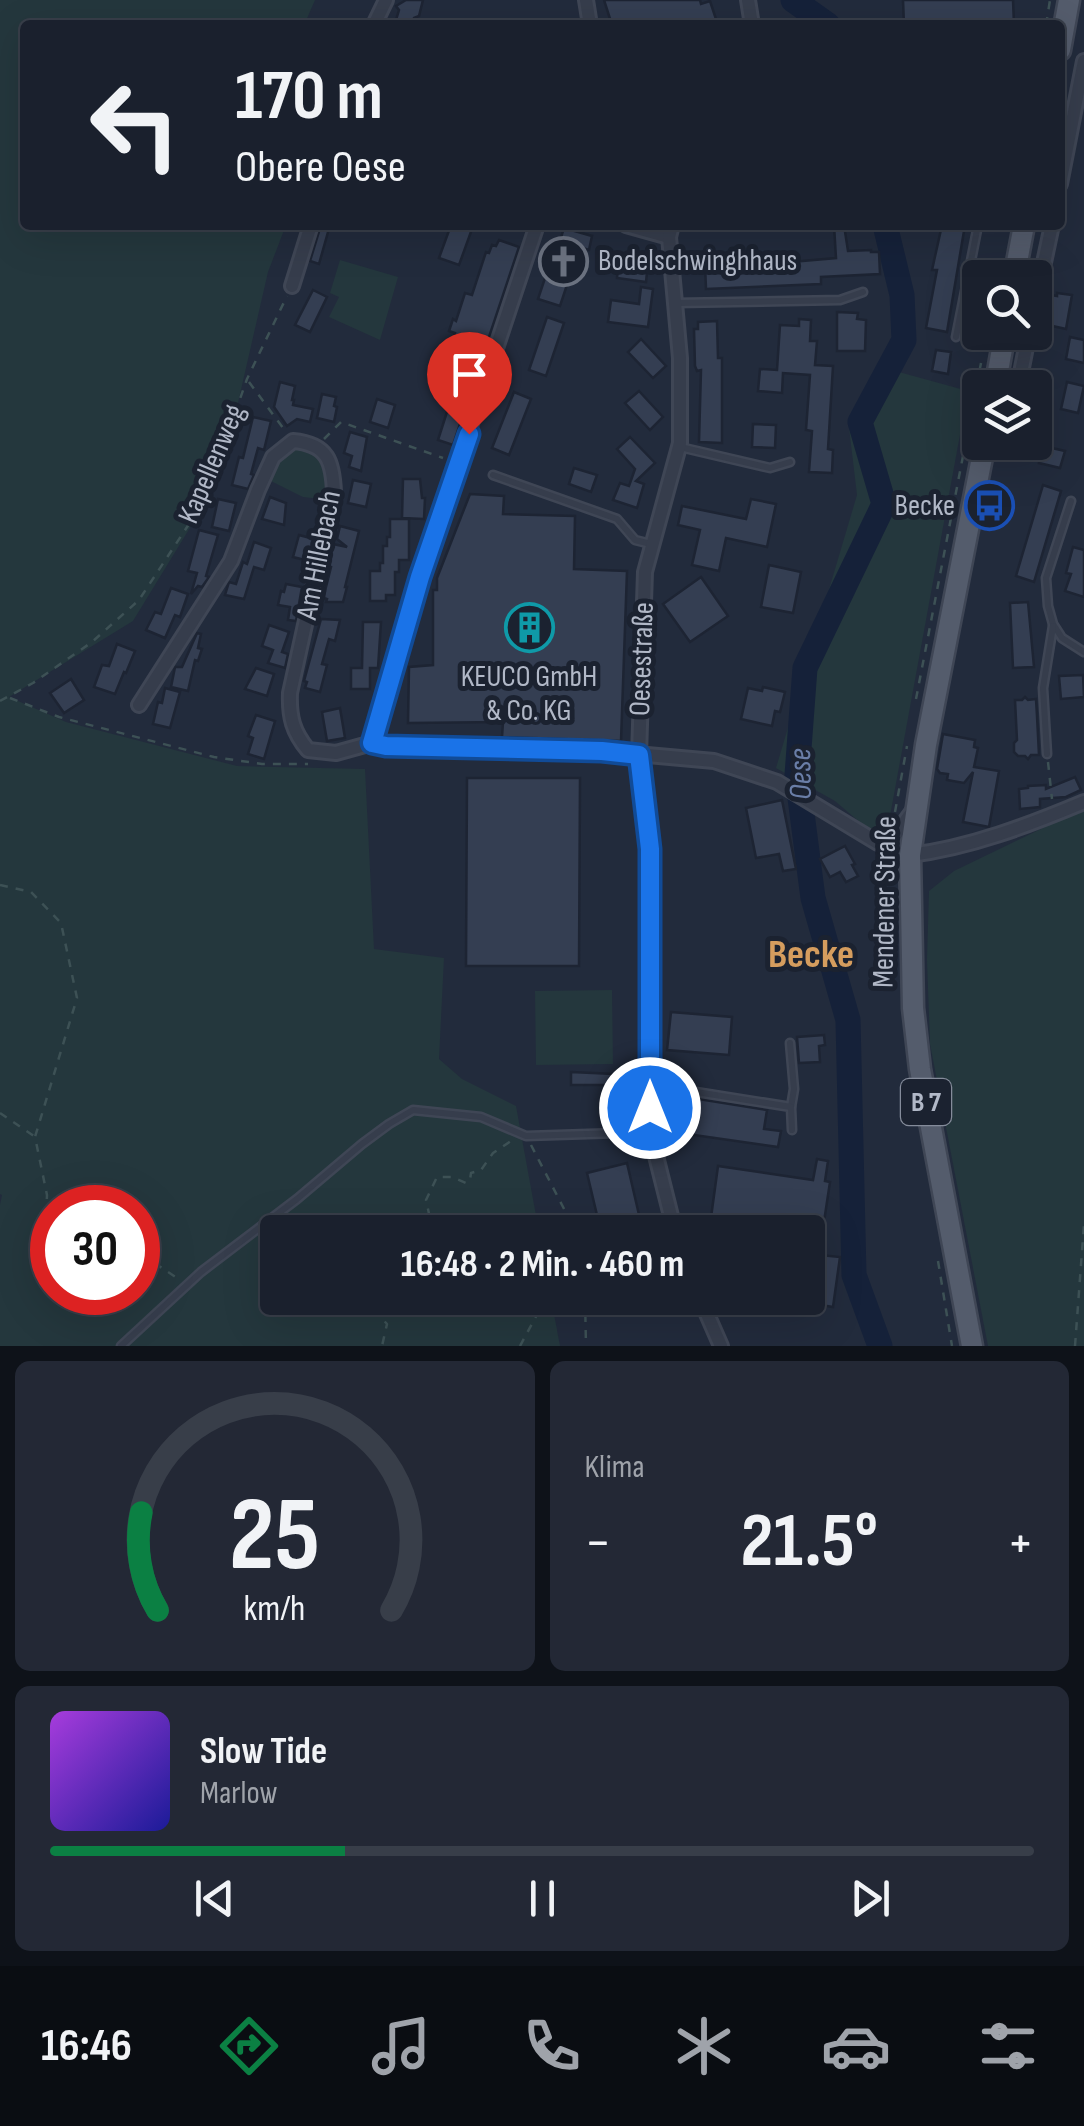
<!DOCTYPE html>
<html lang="de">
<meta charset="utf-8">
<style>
body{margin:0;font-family:"Sofia Sans Condensed",sans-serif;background:#232835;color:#f1f3f6;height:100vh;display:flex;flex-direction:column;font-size:38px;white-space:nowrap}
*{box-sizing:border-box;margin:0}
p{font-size:32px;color:#9fa3aa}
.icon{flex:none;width:55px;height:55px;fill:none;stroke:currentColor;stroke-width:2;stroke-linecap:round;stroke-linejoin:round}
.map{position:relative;height:1346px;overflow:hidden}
.drawer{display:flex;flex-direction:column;gap:15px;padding:15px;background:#0e1219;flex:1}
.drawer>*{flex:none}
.guide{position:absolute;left:20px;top:20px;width:1045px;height:210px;border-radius:10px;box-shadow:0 10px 40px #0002,0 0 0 2px #383e49;background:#1a202d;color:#f1f3f6;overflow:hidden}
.buttons{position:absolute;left:962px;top:260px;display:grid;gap:20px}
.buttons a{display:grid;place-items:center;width:90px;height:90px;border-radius:10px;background:#1a202d;box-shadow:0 10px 40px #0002,0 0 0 2px #383e49;font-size:50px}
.speed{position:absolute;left:30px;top:1185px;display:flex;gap:20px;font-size:50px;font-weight:700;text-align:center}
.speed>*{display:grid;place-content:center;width:130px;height:130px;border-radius:50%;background:#1a202d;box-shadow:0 10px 40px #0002,0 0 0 2px #383e49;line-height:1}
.speed .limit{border:15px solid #d22;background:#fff;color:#111}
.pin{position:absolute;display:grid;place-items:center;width:85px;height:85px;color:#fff;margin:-102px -42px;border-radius:50% 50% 50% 0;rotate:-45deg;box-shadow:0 0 10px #0007}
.pin .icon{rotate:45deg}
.me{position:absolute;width:110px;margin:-55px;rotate:0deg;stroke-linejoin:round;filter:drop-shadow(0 0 8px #0008)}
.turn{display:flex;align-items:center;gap:35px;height:210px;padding:0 50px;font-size:45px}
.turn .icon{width:130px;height:130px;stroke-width:2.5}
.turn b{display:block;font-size:70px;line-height:85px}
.big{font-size:75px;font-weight:700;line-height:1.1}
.drawer .tile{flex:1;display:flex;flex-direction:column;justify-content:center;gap:15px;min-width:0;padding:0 35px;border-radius:15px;background:#232835}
.drawer .dial{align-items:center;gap:0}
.dial svg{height:260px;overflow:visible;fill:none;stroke:#383e49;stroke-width:7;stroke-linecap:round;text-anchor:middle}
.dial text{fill:#f1f3f6;stroke:none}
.song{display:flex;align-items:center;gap:30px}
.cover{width:120px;height:120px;border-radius:15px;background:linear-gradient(135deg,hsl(280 70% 55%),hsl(240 70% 35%))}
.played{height:10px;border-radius:5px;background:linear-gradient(90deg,#0b8043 30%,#383e49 30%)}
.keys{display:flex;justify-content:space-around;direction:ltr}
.heat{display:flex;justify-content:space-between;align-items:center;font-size:55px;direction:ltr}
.drawer .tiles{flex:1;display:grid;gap:15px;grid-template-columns:1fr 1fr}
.tile:last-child{grid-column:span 2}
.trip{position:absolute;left:260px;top:1215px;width:565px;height:100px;border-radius:10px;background:#1a202d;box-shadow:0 10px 40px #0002,0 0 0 2px #383e49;font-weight:700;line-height:100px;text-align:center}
.dock{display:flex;height:160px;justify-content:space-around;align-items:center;background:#0a0d12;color:#9fa3aa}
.dock .icon{width:70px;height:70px}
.dock .on{color:#0b8043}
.dock b{font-size:45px;color:#f1f3f6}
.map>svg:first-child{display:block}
.green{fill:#24373d;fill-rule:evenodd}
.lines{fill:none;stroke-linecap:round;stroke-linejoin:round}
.river{stroke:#152139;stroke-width:25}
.building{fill:#343e52;stroke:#1d2433;stroke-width:2.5}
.service-casing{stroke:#3f4655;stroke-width:11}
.minor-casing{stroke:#3f4655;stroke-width:18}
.primary-casing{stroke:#3f4655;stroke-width:25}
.path{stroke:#3d5155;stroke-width:2.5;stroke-dasharray:8 8;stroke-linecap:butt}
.service{stroke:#363d4c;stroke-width:6}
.minor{stroke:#363d4c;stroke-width:12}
.primary{stroke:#545c6c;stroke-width:20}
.route-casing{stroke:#114b97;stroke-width:25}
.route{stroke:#1a73e8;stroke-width:18}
.labels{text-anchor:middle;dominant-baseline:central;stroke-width:10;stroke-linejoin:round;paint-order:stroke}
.shield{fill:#1b2230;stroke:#848b9a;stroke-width:2.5}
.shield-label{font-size:28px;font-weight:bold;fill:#b1b8c7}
.poi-label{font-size:30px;fill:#b1b8c7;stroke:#1b2230;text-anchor:start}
.street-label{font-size:30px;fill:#b1b8c7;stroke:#1b2230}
.water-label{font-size:32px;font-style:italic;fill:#6a7ea7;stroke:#1b2230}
.district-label{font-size:40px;font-weight:bold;fill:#d59d5e;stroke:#1b2230}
</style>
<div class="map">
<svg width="1084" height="1346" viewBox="0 0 1084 1346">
<rect width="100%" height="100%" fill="#222b3c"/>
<!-- green -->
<g class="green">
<path d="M0,0H315L305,23L306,25H25V225H286L268,272L221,477L133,621L9,697L66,722L237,766L365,769L374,949L444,958L439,1059L462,1079L516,1106L539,1232H278V1298H551L560,1346H0V1205L2,1195L0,1194ZM52,1208H138V1292H52Z"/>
<path d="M340,260L398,277L380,340L329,317L339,297L330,293Z"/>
<path d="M877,366L968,391L886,838L876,836L835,801L776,768L857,495L849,428Z"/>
<path d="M293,445C332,458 331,460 329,500L303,497L267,479L274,461Z"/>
<path d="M1084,808V1346H988L930,1044L927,960L929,891L954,871Z"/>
<path d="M612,990L613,1064L536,1065L535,991Z"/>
</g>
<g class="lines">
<!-- river -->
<g class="river">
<path d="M793,0L828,25"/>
<path d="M880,1346L854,1275L848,1020L813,898L797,775L805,668L884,504L860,422L904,340L902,295L885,225"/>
</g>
</g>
<!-- building -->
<g class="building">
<path d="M406,0H423L419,16L414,18L412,25H398L399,21L396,20L399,10L396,6Z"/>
<path d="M604,0H700L701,4L710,1L718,25H612Z"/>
<path d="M903,0H1013L1014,25H904Z"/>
<path d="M321,225H330L319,264L310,261Z"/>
<path d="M451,225H461L472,229L459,265L439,258Z"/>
<path d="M834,225H844L848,251L871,250V252H879L880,274L821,277V284L706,289L705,264L721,263V268L836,258Z"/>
<path d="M942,225H965L947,332L926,328L937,270H932Z"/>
<path d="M564,228L592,236L589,250L576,246L567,272L571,273L560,306L538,299L546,275L549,276Z"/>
<path d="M499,240L519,247L453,445L438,440L454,390L448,389L452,379L436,373L440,362L445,364L455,333L449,331L453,319L456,321L465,293L472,295L486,252L489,253L492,245L496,246Z"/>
<path d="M619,259L648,263L646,282L617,278Z"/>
<path d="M641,287L653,289L648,327L608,322L611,300L639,304Z"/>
<path d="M313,290L327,297L310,332L295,325Z"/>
<path d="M1057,293L1072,295L1066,329L1048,325L1051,295L1057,296Z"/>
<path d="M837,312L858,313L857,319L866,320L865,351H837Z"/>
<path d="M547,317L564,323L546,376L529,370Z"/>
<path d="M799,319L811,320L810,341H817L815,365L833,366L828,449L833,450L832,473L809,472L812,431L806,430L810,375L783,373L782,393L758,391L760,369L777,370L780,325L799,326Z"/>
<path d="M717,321L718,358H722V443L699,442L701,370L697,371L695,366L694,329H698V322Z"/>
<path d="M1070,337L1084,340V363L1066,359Z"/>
<path d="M641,339L666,366L653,378L628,352Z"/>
<path d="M936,350L951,352L948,374L932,371Z"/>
<path d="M280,382L295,386L292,400H294L293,405L313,409L310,422L297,419L287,426L274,407Z"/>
<path d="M1067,382L1084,386L1078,413L1061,409Z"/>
<path d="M639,391L663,417L650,430L625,403Z"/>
<path d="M514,392L531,399L509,455L492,448Z"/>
<path d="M322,394L336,397L334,406L337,407L334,422L317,418Z"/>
<path d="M377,399L395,405L388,428L370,422Z"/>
<path d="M253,417L271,421L264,450L258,448L251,474L254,475L248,489L232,485L239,457L243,458Z"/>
<path d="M753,424L776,425L775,448L752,447Z"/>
<path d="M350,432L367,437L361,471L349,467L352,456L344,453Z"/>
<path d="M630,437L655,463L636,481L644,484L637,508L613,500L620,483L629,486L635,469L617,449Z"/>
<path d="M1043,446L1065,451L1060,468L1039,463Z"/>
<path d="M574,468L597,475L591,492L569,484Z"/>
<path d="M403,479H420L422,498H425L424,519L402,518Z"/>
<path d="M353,480L371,484L366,507L348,503Z"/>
<path d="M1043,485L1061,491L1034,582L1016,576Z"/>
<path d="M470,494L504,496L503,514L575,516L574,569L627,571L621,741L502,737L503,722L408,723L409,667L433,665V590H437V578Z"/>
<path d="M270,497L286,503L284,525L262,519Z"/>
<path d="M218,499L236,503L229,531L212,527Z"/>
<path d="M751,499L776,504L767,547L726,538L719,571L692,565L700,530L678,525L682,506L746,519Z"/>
<path d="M390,519H409V560H399V572H395V595H386V601H370V571H380V563H383V546H387V537H390Z"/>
<path d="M340,526L359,531L345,587H347L343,602H326L327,599L324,598L325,591L331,567L328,566L333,544L347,547L337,539Z"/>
<path d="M199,530L218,535L206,576L209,577L202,587L198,586L191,594L197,573L188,571Z"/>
<path d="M299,535L314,539L309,561L293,557Z"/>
<path d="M254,542L271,548L264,570L254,567L244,599L225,595L229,582L236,584L243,562L247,564Z"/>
<path d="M1073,547L1084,550V597L1065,591L1071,574L1066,573Z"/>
<path d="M769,565L801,572L793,613L761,607Z"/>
<path d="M701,577L728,616L690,642L663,604Z"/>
<path d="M286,584L302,587L296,621L288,620L290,607L278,605L281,591L284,592Z"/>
<path d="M171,588L188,594L180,617L175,615L165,638L146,630L155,612L161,614Z"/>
<path d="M1028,602L1034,667L1013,668L1010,603Z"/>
<path d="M321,619L340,620L335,641L329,639L322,664L327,665L320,692L305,688L307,682L304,681Z"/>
<path d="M363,622H381L378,668H370V689H351V668H362Z"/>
<path d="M269,625L289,632L282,652L288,654L285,668L268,663L273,650L262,646Z"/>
<path d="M197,633L201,634L198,648L202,649L198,661L195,660L188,691L171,687L175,667H182Z"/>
<path d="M117,644L135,651L126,673L124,672L115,694L94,687L102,665L109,666Z"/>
<path d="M256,668L274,674L267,696L245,689Z"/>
<path d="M1083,675L1084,697L1061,699L1059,676Z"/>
<path d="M71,679L84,700L64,713L50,693Z"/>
<path d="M763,687L785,692L780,712L775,711L772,726L741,719L748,688L762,691Z"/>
<path d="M165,688L180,692L170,728L153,724L158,702L162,703Z"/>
<path d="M1025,697L1028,700L1036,699L1037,716L1039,755H1031L1028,759L1025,756H1018L1014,752V743L1017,740L1015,700H1022Z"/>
<path d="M340,708L345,738L327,741L322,712Z"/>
<path d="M256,715L275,721L264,759L248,754L253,738L248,736Z"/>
<path d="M943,734L975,740L974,747L978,748L974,767L999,771L989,827L963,822L973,772L964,783L947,780L948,774L940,773L937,769Z"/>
<path d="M1075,777L1081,790L1066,797L1040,799V807L1020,809L1019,789L1028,788V786L1046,785V789Z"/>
<path d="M467,778H580L579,966H466Z"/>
<path d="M782,800L796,869L783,871L779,854L756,858L746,808Z"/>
<path d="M845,846L855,864L852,865L858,876L846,882L840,872L830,877L820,859Z"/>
<path d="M671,1012L732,1017L729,1055L667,1050Z"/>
<path d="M824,1035L825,1045L819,1046L820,1062L799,1063L797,1037Z"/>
<path d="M571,1072L636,1075V1085H571Z"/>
<path d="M686,1097L767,1110L764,1129L781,1131L778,1147L666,1131L668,1120L683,1122Z"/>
<path d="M817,1159L828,1161L825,1181L830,1182L819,1255L840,1257L833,1307L808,1303V1232H709L718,1166L813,1180Z"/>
<path d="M627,1163L643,1232H601L587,1173Z"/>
</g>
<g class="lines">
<defs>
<g id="service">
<path d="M676,303L840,300L863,292"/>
<path d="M956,337L978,225"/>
<path d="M680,447L770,468L790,462"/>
<path d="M493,475L617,519L635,540L651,544"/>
<path d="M1071,501L1046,578L1048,606L1053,624L1062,638L1084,652"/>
<path d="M1047,754L1043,688L1053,626"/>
<path d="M790,1043L794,1089L791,1107"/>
<path d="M652,1085L791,1107L792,1130"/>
<path d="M121,1346L201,1272L297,1199L362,1144L389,1124L413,1110L481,1117L526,1136L650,1132"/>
</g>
<g id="minor">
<path d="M586,0L590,25"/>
<path d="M748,0L752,25"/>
<path d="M374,25L386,0"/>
<path d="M1060,184L1084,61"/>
<path d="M626,225L669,237"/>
<path d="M672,225L669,237L680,358V443L645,572L639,755L650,849V1132L675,1232"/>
<path d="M292,286L311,225"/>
<path d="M1035,305L1052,225"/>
<path d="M1018,388L1029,332"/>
<path d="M139,705L231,561L258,490L273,457L293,441C328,444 333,462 334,493L290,693C289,717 293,732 308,750L336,753L372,743L386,746L603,751L714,761L777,782L878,843L889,844L912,812"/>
<path d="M372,743L420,577L537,225"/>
<path d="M910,855C969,848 1029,825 1084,802"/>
<path d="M700,1298L721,1346"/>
</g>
<g id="primary">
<path d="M1060,50L1069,0"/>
<path d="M1014,278L1024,225"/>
<path d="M995,388L1005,332"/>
<path d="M972,1346L920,1069L913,1008L910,855L926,745L985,442"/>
</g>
</defs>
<!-- service casing -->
<use href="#service" class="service-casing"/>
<!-- minor casing -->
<use href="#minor" class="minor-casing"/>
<!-- primary casing -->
<use href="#primary" class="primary-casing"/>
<!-- path -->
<g class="path">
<path d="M1046,25L1050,0"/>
<path d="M249,382L286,432"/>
<path d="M324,439L341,422L443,458"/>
<path d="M10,698L59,717L214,757L262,764H308"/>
<path d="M916,699L981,363"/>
<path d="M0,701L33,683L92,642L139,600L189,524L208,490L247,379L287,296"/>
<path d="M1048,762L1052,799"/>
<path d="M895,812L907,746"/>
<path d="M889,860L890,941L894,986"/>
<path d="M0,885L31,892L61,923L77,998L35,1137L47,1195L45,1239L52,1253"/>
<path d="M0,1113L34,1136"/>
<path d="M531,1145L576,1232"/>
<path d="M433,1232L426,1200L437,1177H452L466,1183L470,1180L471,1173L481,1170L493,1153L511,1141"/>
<path d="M938,1261L952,1346"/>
<path d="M138,1264L159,1266L177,1278"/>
<path d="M363,1298L387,1324L382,1346"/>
<path d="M585,1298L586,1346"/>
<path d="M520,1346L546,1298"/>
<path d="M1075,1346L1084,1224"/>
</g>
<!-- service -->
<use href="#service" class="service"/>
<!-- minor -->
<use href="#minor" class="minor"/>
<!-- primary -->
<use href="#primary" class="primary"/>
</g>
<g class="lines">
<defs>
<path id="route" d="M469,434L420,577L372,743L386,746L602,751L639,755L650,849V1108"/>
</defs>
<!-- route casing -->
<use href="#route" class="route-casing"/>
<!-- route -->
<use href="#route" class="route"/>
</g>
<!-- icons -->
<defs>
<symbol id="church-ring" viewBox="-11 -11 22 22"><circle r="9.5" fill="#1b2230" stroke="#6b7280" stroke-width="1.5"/><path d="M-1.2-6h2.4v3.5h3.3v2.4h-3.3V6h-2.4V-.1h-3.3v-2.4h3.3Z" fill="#6b7280"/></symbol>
<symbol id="bus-ring" viewBox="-11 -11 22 22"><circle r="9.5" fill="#1b2230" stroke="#1a4fb4" stroke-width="1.5"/><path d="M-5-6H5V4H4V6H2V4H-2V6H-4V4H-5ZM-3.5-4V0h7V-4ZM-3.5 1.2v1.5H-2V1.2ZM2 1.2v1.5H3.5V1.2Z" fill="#1a4fb4"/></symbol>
<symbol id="building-ring" viewBox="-11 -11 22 22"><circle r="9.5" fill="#1b2230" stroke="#0f9aa8" stroke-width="1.5"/><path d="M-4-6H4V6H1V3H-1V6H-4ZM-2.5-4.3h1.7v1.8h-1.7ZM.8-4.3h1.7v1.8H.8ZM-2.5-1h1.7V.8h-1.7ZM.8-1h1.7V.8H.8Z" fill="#0f9aa8"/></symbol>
</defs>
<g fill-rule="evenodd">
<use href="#church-ring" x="536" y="234" width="55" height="55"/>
<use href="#bus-ring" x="962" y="478" width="55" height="55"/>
<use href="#building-ring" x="502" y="600" width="55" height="55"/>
</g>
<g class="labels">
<!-- shield labels -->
<rect class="shield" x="901" y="1079" width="50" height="46" rx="8"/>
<g class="shield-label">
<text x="926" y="1102">B 7</text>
</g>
<!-- poi labels -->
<g class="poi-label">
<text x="598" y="261">Bodelschwinghhaus</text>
<text x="955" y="506" text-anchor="end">Becke</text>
<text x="529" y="677" text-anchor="middle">KEUCO GmbH<tspan x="529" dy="34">&amp; Co. KG</tspan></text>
</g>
<!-- street labels -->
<g class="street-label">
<text transform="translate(212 464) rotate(-67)">Kapellenweg</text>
<text transform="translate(319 555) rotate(-79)">Am Hillebach</text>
<text transform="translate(642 659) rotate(-88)">Oesestraße</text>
<text transform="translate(885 902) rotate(-89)">Mendener Straße</text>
</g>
<!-- water labels -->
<g class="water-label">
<text transform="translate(801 774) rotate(-91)">Oese</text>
</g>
<!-- district labels -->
<g class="district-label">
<text x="811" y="955">Becke</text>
</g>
</g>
</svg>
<div class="buttons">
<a><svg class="icon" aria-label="search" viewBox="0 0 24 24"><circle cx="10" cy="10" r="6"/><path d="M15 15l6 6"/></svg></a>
<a><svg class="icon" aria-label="layers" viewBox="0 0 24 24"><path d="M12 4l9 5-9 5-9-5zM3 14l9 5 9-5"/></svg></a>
</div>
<div class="speed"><div class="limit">30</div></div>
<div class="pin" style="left:469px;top:434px;background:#d93025"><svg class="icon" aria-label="arrive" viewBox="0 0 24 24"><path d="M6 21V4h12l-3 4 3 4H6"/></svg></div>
<svg class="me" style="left:650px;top:1108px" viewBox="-20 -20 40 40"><circle r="17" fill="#1a73e8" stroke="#fff" stroke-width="3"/><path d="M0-11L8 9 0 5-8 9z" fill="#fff"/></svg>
<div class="trip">16:48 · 2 Min. · 460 m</div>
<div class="guide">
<div class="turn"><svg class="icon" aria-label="left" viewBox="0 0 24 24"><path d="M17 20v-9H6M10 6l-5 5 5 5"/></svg><div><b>170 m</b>Obere Oese</div></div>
</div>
</div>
<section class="drawer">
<div class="tiles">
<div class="tile dial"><svg viewBox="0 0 100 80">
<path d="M14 69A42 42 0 1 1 86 69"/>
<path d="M14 69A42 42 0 0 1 9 39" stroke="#0b8043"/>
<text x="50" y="56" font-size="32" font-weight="700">25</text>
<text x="50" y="72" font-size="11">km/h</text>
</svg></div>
<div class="tile"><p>Klima</p>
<div class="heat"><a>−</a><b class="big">21.5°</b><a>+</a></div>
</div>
<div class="tile">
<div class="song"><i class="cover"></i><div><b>Slow Tide</b><p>Marlow</p></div></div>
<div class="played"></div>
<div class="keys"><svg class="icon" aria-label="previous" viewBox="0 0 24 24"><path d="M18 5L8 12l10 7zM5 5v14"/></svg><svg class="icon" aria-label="pause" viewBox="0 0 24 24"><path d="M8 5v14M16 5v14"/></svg><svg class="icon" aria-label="next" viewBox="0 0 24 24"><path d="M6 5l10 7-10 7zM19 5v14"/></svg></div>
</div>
</div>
</section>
<nav class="dock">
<b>16:46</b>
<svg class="icon on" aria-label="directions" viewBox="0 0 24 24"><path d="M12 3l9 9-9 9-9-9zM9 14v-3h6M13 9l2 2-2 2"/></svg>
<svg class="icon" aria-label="music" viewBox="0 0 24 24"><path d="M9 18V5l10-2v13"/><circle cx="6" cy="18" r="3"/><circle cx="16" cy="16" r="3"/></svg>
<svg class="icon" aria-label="phone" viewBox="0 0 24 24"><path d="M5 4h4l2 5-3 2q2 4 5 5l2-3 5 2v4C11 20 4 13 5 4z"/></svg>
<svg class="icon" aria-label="climate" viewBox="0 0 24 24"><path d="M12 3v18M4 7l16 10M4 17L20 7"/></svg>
<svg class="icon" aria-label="car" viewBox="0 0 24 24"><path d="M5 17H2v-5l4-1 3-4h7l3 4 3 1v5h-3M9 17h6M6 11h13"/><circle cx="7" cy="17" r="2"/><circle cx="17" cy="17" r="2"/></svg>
<svg class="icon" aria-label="filters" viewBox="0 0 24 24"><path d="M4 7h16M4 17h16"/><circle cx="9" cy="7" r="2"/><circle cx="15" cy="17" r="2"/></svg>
</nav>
